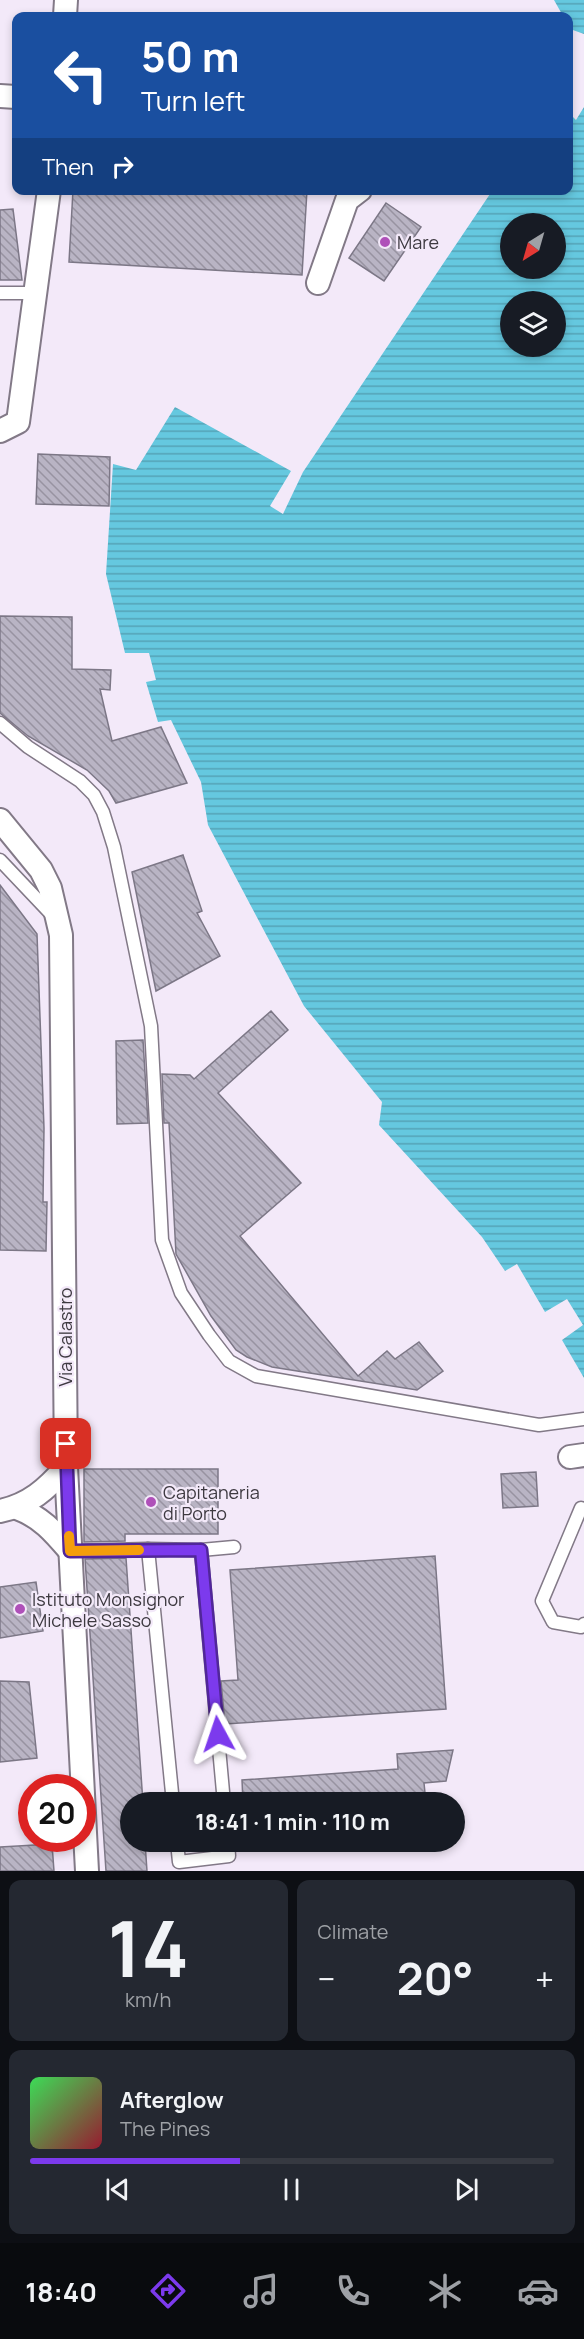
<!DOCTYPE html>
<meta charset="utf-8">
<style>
body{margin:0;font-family:Manrope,sans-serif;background:#242831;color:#f1f3f6;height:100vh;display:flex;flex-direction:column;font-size:22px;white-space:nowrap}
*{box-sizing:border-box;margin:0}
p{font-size:20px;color:#9ea1a6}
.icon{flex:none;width:33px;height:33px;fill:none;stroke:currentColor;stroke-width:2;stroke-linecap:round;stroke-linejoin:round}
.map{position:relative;height:1871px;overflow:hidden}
.sheet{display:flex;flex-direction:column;gap:9px;padding:9px;background:#0d0f14;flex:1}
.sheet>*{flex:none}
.top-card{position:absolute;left:12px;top:12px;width:561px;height:183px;border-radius:12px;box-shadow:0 3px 9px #0003;background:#1a4fa0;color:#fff;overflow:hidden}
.needle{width:39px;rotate:217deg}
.controls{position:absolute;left:500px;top:213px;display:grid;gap:12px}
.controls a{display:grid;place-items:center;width:66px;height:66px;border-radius:50%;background:#171b24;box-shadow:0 3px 9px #0003;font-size:30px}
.speed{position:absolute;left:18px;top:1774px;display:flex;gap:12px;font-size:30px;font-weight:700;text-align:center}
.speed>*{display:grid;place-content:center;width:78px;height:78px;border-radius:50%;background:#171b24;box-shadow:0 3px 9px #0003;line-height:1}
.speed .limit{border:9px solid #d22;background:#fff;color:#111}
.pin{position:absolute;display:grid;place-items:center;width:51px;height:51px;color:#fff;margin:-26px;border-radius:12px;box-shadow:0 3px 9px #0006}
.me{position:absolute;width:66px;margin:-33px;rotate:355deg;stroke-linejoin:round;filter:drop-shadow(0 0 4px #0008)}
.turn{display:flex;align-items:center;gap:21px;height:126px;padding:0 30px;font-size:27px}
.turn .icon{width:78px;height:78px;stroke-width:2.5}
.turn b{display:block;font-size:42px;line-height:51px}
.then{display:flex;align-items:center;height:57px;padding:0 30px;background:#0003;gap:12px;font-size:22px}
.big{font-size:45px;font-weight:700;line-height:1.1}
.sheet .widget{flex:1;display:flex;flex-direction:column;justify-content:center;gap:9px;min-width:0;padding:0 21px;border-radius:12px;background:#242831}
.sheet .dial{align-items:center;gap:0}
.dial b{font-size:78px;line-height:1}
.song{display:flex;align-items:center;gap:18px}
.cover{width:72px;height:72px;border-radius:9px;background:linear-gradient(135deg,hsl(130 70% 55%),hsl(350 70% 35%))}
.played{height:6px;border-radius:3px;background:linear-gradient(90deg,#7c3aed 40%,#363941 40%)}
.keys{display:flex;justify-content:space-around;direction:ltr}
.heat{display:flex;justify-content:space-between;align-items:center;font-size:33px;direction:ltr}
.sheet .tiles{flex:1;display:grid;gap:9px;grid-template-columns:1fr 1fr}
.widget:last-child{grid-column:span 2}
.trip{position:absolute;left:120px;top:1792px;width:345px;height:60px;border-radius:30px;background:#171b24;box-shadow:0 3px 9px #0003;font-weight:700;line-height:60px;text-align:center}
.dock{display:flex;height:96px;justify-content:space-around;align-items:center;background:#090b0e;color:#9ea1a6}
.dock .icon{width:42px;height:42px}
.dock .active{color:#7c3aed}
.dock b{font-size:27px;color:#f1f3f6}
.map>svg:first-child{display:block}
.water{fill:url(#water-rules);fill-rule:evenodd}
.building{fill:url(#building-back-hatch);stroke:#7c7786;stroke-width:1.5}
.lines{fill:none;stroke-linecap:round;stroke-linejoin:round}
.lane-casing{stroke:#827987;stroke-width:15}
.street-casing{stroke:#827987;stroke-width:26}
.lane{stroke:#fff;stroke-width:12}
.street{stroke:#fff;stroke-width:22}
.route-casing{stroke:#51269a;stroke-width:15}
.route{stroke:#7c3aed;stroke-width:10}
.slow{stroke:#f59e0b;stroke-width:10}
.poi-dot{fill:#af50b9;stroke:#f3e9f9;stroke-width:2}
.labels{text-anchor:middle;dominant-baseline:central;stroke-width:4.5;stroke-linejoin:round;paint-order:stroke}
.poi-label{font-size:18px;fill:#3d3940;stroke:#f3e9f9;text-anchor:start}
.street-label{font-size:18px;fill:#3d3940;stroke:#f3e9f9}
</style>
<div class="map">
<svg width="584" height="1871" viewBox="0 0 584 1871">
<defs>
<pattern id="water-rules" width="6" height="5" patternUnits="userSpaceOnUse" patternTransform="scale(1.5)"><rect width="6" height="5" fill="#65c8df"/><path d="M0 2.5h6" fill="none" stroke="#54a3b6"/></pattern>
<pattern id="building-back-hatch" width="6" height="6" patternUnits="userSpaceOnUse" patternTransform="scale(1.5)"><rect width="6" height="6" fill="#b9b4c4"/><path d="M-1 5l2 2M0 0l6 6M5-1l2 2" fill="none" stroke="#9893a1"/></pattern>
</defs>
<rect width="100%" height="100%" fill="#f3e9f9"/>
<!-- water -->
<g class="water">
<path d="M554,0H584V34L570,29L568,16H563Z"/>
<path d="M584,107V1378L562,1340L583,1325L567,1299L545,1312L517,1264L505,1271L482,1237L379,1125L382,1102L304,1006L208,825L201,782L171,720L158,722L146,682L156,680L149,653H125L106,574L113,464L136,470L175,407L291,471L270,506L283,514L303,472L492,191L568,190L569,113L576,120ZM510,224H555V268H510ZM510,302H555V346H510Z"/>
</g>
<!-- building -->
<g class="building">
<path d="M73,190H307L302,275L69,262Z"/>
<path d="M386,203L421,227L384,281L349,258Z"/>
<path d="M13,209L22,280H0V210Z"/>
<path d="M38,454L110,457L109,506L36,504Z"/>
<path d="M0,616L72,617V669L111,670L110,690L100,689L112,741L161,727L187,783L116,803L109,791L87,770L28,736L0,713Z"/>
<path d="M183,855L202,911L197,913L220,956L156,991L132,872Z"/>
<path d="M0,885L37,934L44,1128L43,1202H47L46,1251L0,1250Z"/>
<path d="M271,1011L288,1030L218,1093L301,1183L240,1236L358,1376L387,1351L395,1359L419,1342L443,1371L417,1390L272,1367L247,1357L236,1350L211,1316L176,1254L169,1123H164L162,1074L190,1075L194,1079Z"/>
<path d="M143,1040L148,1123L117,1124L116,1041Z"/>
<path d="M84,1469H218V1534H125V1541L84,1542Z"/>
<path d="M536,1472L538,1506L503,1508L501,1474Z"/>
<path d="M435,1556L446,1709L225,1724L221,1681L238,1680L230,1570Z"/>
<path d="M126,1558L143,1803H130V1842H145L147,1871H106L85,1559Z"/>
<path d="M36,1582L43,1631L0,1638V1587Z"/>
<path d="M0,1681L29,1682L37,1758L0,1762Z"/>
<path d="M453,1750L446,1781L424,1783L426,1803H243L242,1780L398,1769L397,1754Z"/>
<path d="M52,1844L54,1871H0V1847Z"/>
</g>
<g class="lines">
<defs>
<g id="lane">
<path d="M0,293H35"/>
<path d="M0,723L28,747L80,781L94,795L103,812L114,847L151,1026L162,1240L181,1293L209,1335L229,1361L256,1376L539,1425L584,1419"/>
<path d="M0,860L53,916"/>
<path d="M581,1508L542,1601L553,1622L581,1627L584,1624"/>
<path d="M201,1550L234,1547"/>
<path d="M70,1551L148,1549"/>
<path d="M173,1803L148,1549L201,1550L224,1803"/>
<path d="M177,1842L179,1862L229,1856L228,1842"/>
</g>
<g id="street">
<path d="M65,16L66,0"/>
<path d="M0,96L16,97"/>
<path d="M318,283L347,200L360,190"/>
<path d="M0,431L18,422L49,190"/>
<path d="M0,820L41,870L50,888L61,935L66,1467L87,1871"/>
<path d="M570,1457L584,1455"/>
<path d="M17,1508C41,1517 53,1531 70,1551"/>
<path d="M0,1511C29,1505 47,1489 66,1467"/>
</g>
</defs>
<!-- lane casing -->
<use href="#lane" class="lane-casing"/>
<!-- street casing -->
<use href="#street" class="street-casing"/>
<!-- lane -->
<use href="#lane" class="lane"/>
<!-- street -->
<use href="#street" class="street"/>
</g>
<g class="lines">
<defs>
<path id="route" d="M66,1444L70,1551L201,1550L218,1734"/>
</defs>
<!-- route casing -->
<use href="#route" class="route-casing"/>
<!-- route -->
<use href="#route" class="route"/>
<!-- slow -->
<path class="slow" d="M69,1536L70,1551L139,1550"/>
</g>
<!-- markers -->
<g class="poi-dot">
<circle cx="385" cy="242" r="6"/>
<circle cx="151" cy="1502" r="6"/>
<circle cx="20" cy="1609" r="6"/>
</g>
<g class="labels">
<!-- poi labels -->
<g class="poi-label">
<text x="397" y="242">Mare</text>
<text x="163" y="1492">Capitaneria<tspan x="163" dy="21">di Porto</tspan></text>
<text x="32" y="1599">Istituto Monsignor<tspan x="32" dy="21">Michele Sasso</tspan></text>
</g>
<!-- street labels -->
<g class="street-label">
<text transform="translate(65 1337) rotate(-90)">Via Calastro</text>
</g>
</g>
</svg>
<div class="controls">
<a><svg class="needle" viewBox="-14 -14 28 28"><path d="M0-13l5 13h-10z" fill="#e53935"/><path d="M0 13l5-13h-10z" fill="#9ea1a6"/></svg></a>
<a><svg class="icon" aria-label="layers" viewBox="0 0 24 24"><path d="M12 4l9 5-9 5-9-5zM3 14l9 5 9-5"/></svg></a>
</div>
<div class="speed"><div class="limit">20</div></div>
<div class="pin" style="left:66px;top:1444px;background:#d93025"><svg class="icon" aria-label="arrive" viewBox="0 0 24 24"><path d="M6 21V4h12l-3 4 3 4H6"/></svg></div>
<svg class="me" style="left:218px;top:1734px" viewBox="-20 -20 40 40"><path d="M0-17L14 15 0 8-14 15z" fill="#7c3aed" stroke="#fff" stroke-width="4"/></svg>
<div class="trip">18:41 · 1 min · 110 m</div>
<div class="top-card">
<div class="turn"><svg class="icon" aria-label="left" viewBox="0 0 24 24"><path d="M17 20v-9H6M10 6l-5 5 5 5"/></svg><div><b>50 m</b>Turn left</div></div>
<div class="then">Then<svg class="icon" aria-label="right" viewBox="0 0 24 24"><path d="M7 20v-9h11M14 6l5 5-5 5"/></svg></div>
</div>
</div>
<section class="sheet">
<div class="tiles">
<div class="widget dial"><b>14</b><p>km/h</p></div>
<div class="widget"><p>Climate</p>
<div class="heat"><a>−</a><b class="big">20°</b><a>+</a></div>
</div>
<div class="widget">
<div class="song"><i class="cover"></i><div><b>Afterglow</b><p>The Pines</p></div></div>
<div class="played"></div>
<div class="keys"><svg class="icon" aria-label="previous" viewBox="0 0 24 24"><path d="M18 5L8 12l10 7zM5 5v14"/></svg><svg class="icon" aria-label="pause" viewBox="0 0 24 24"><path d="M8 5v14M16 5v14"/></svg><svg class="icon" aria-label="next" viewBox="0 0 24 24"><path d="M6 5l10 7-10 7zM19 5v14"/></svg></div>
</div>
</div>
</section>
<nav class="dock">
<b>18:40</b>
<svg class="icon active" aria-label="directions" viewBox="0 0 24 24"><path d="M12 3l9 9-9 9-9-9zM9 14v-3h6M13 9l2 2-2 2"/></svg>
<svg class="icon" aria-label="music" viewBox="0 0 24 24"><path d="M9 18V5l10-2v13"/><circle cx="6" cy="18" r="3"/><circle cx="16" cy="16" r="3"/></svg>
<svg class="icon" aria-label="phone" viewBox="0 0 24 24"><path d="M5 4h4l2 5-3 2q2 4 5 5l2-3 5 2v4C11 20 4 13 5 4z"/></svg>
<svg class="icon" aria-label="climate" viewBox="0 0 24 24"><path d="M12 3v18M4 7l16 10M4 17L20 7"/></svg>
<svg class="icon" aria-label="car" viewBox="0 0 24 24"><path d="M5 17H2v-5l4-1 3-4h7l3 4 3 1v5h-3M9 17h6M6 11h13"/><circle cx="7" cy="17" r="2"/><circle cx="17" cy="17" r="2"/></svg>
</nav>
